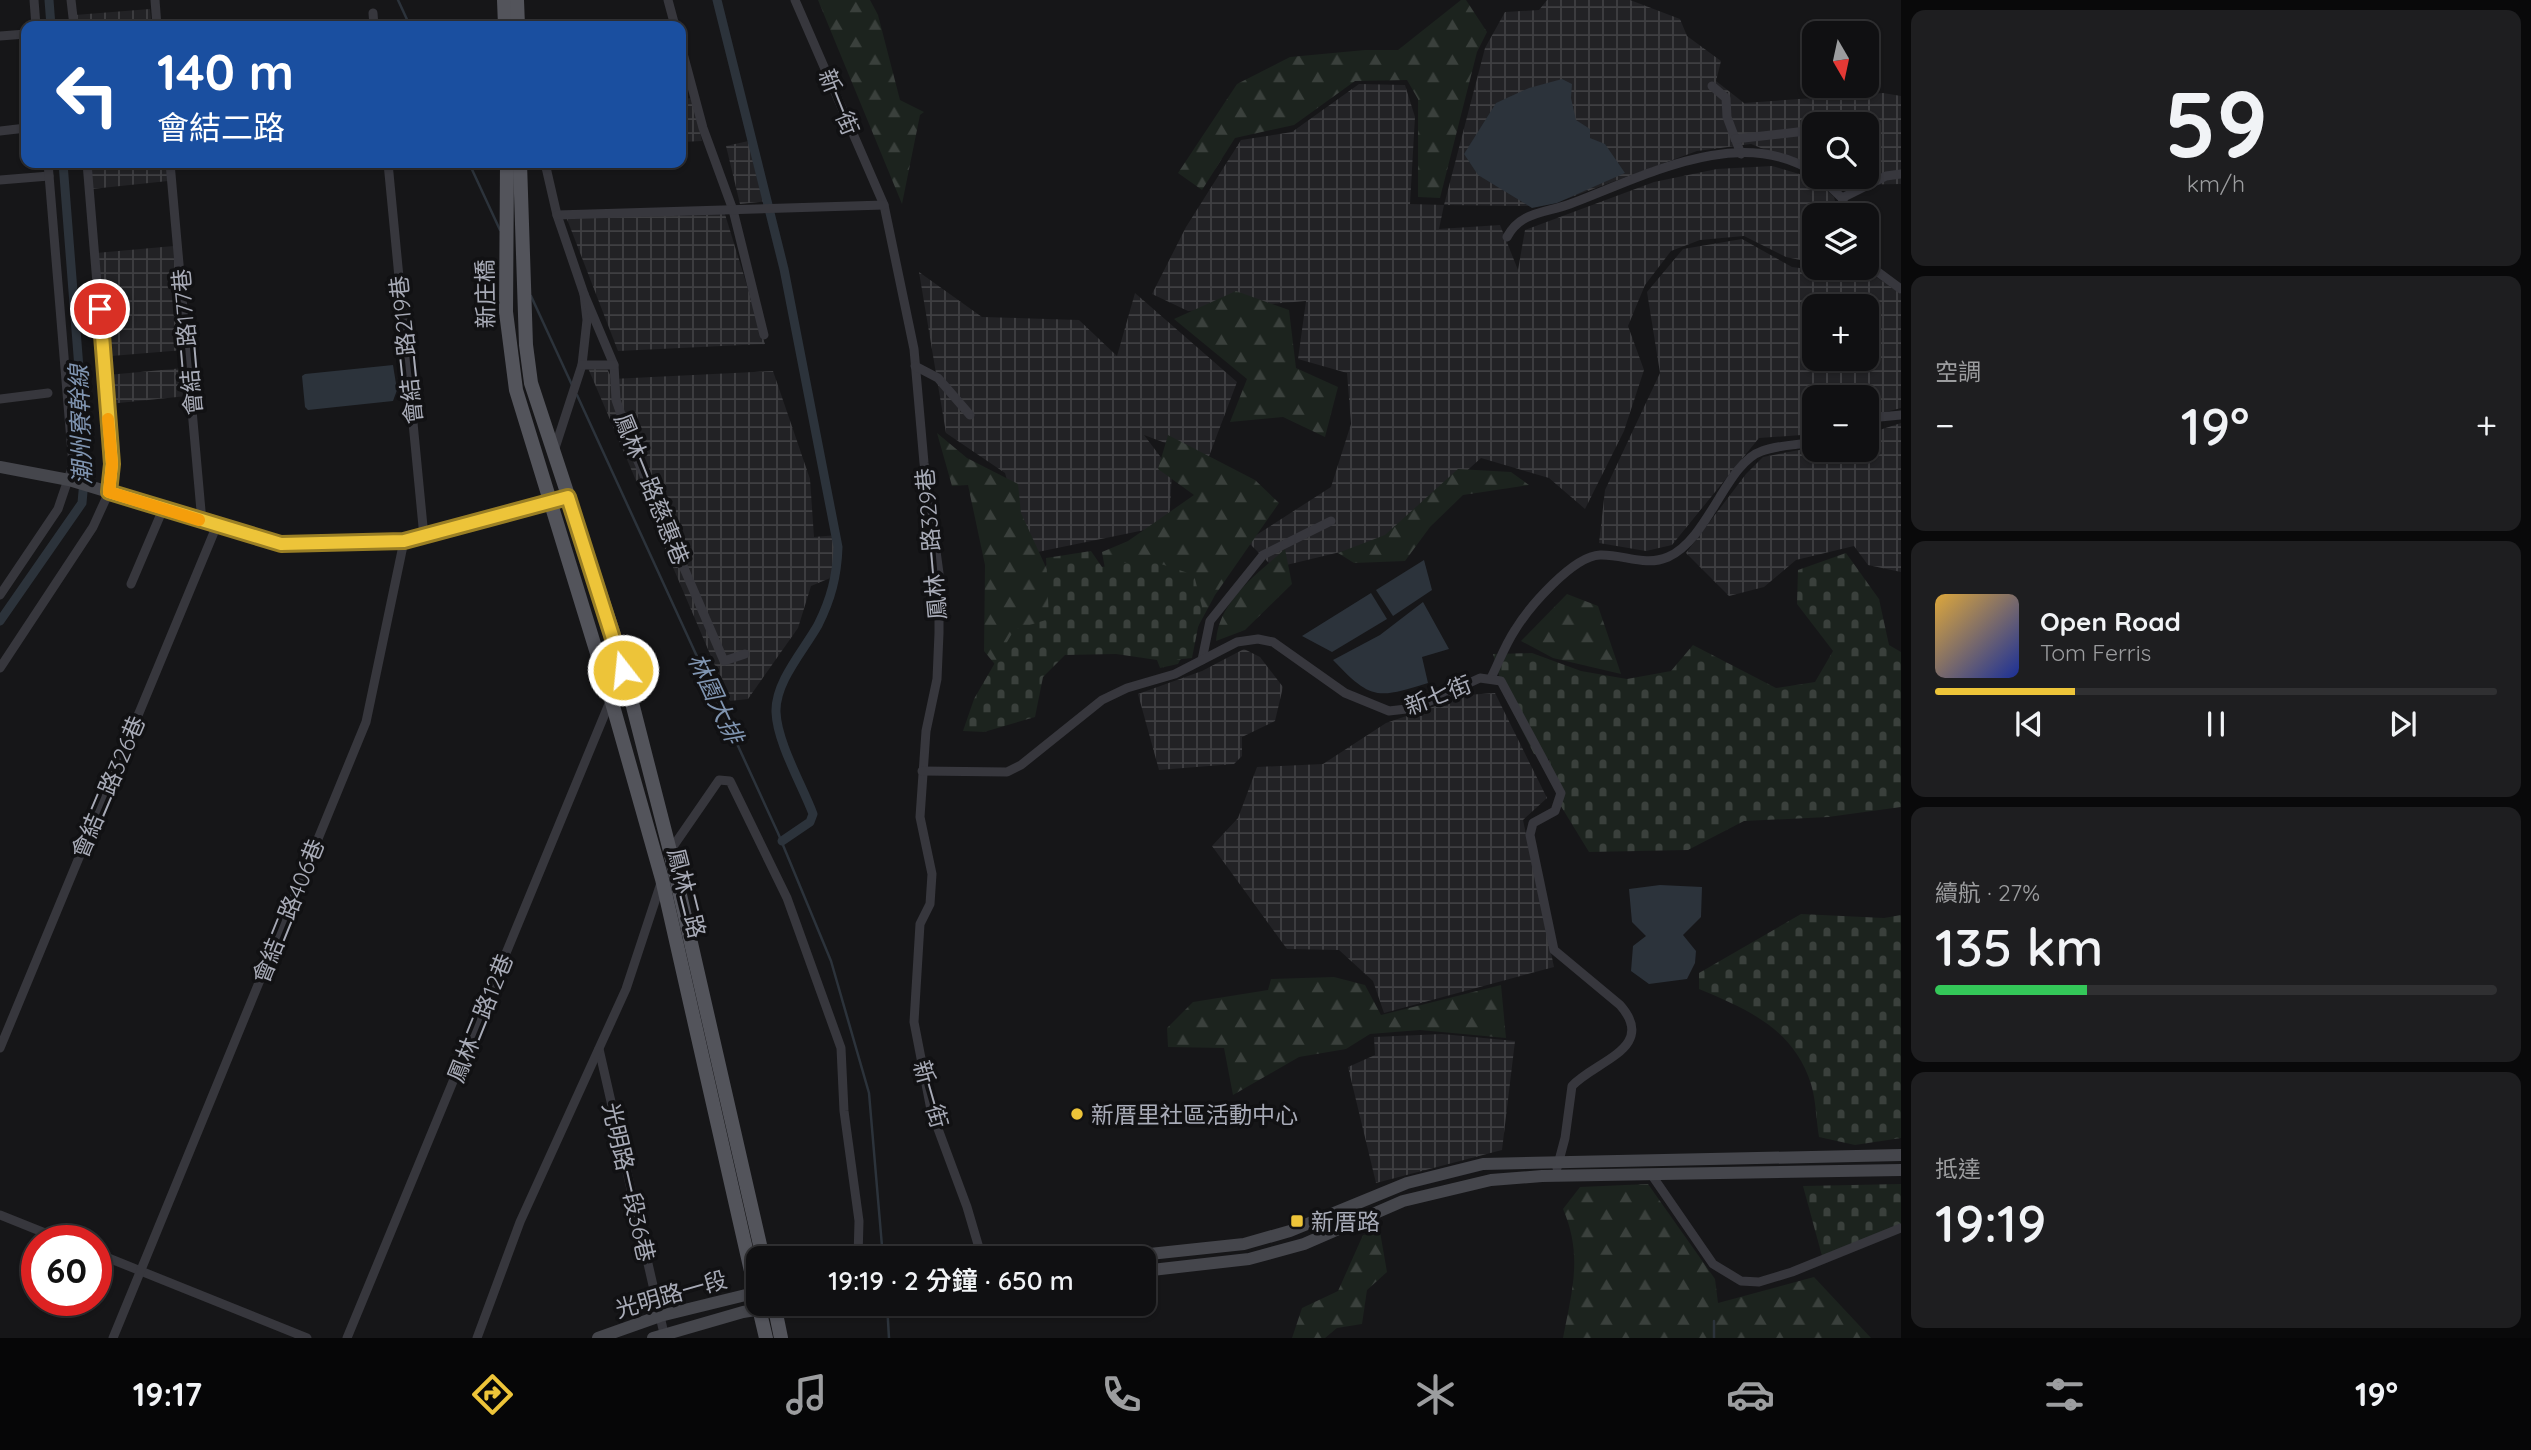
<!DOCTYPE html>
<html lang="zh-TW">
<meta charset="utf-8">
<style>
body{margin:0;font-family:Quicksand,"Noto Sans TC",sans-serif;background:#1e1e20;color:#f1f3f6;height:100vh;display:flex;flex-direction:column;font-size:26px;white-space:nowrap}
*{box-sizing:border-box;margin:0}
p{font-size:23px;color:#9c9d9f}
.icon{flex:none;width:38px;height:38px;fill:none;stroke:currentColor;stroke-width:2;stroke-linecap:round;stroke-linejoin:round}
.map{position:relative;flex:1;overflow:hidden}
.details{display:flex;flex-direction:column;gap:10px;padding:10px;background:#09090a;width:630px}
.details>*{flex:none}
.banner{position:absolute;left:21px;top:21px;width:665px;height:147px;border-radius:14px;box-shadow:0 2px 5px #0004,0 0 0 2px #303032;background:#1a4fa0;color:#fff;overflow:hidden}
.needle{width:46px;rotate:171deg}
.buttons{position:absolute;left:1802px;top:21px;display:grid;gap:14px}
.buttons a{display:grid;place-items:center;width:77px;height:77px;border-radius:14px;background:#101012;box-shadow:0 2px 5px #0004,0 0 0 2px #303032;font-size:35px}
.speed{position:absolute;left:21px;top:1225px;display:flex;gap:14px;font-size:35px;font-weight:700;text-align:center}
.speed>*{display:grid;place-content:center;width:91px;height:91px;border-radius:50%;background:#101012;box-shadow:0 2px 5px #0004,0 0 0 2px #303032;line-height:1}
.speed .limit{border:10px solid #d22;background:#fff;color:#111}
.pin{position:absolute;display:grid;place-items:center;width:60px;height:60px;color:#fff;margin:-30px;border:4px solid #fff;border-radius:50%;box-shadow:0 2px 7px #0007}
.me{position:absolute;width:77px;margin:-38px;rotate:344deg;stroke-linejoin:round;filter:drop-shadow(0 0 5px #0008)}
.turn{display:flex;align-items:center;gap:24px;height:147px;padding:0 21px;font-size:32px}
.turn .icon{width:91px;height:91px;stroke-width:2.5}
.turn b{display:block;font-size:49px;line-height:60px}
.big{font-size:52px;font-weight:600;line-height:1.1}
.details .tile{flex:1;display:flex;flex-direction:column;justify-content:center;gap:10px;min-width:0;padding:0 24px;border-radius:14px;background:#1e1e20}
.details .dial{align-items:center;gap:0}
.dial b{font-size:91px;line-height:1}
.song{display:flex;align-items:center;gap:21px}
.cover{width:84px;height:84px;border-radius:10px;background:linear-gradient(135deg,hsl(40 70% 55%),hsl(230 70% 35%))}
.played{height:7px;border-radius:4px;background:linear-gradient(90deg,#edc439 25%,#303032 25%)}
.keys{display:flex;justify-content:space-around;direction:ltr}
.heat{display:flex;justify-content:space-between;align-items:center;font-size:38px;direction:ltr}
.charge{height:10px;border-radius:5px;background:linear-gradient(90deg,#34c759 27%,#303032 0)}
.trip{position:absolute;left:746px;top:1246px;width:410px;height:70px;border-radius:14px;background:#101012;box-shadow:0 2px 5px #0004,0 0 0 2px #303032;font-weight:600;line-height:70px;text-align:center}
.dock{display:flex;height:112px;justify-content:space-around;align-items:center;background:#060607;color:#9c9d9f}
.dock .icon{width:49px;height:49px}
.dock .selected{color:#edc439}
.dock b{font-size:32px;color:#f1f3f6}
main{display:flex;flex:1;min-height:0}
.map>svg:first-child{display:block}
.industrial{fill:url(#industrial-grid);fill-rule:evenodd}
.forest{fill:url(#forest-firs)}
.cemetery{fill:url(#cemetery-stones)}
.water{fill:#2c333b}
.lines{fill:none;stroke-linecap:round;stroke-linejoin:round}
.stream{stroke:#2c333b;stroke-width:2.5}
.canal{stroke:#2c333b;stroke-width:9}
.street{stroke:#37373d;stroke-width:9}
.secondary{stroke:#45464c;stroke-width:12}
.primary{stroke:#53545b;stroke-width:14}
.route-casing{stroke:#9a7f25;stroke-width:18}
.route{stroke:#edc439;stroke-width:12}
.slow{stroke:#f59e0b;stroke-width:12}
.poi-dot{fill:#edc439;stroke:#111113;stroke-width:2.5}
.labels{text-anchor:middle;dominant-baseline:central;stroke-width:7;stroke-linejoin:round;paint-order:stroke}
.street-label{font-size:23px;fill:#a8abb7;stroke:#111113}
.poi-label{font-size:23px;fill:#a8abb7;stroke:#111113;text-anchor:start}
.water-label{font-size:24px;font-style:italic;fill:#8095b1;stroke:#111113}
</style>
<main>
<div class="map">
<svg width="1901" height="1338" viewBox="0 0 1901 1338">
<defs>
<pattern id="industrial-grid" width="8" height="8" patternUnits="userSpaceOnUse" patternTransform="scale(1.75)"><rect width="8" height="8" fill="#222225"/><path d="M0 4h8M4 0v8" fill="none" stroke="#3f3f42"/></pattern>
<pattern id="forest-firs" width="22" height="20" patternUnits="userSpaceOnUse" patternTransform="scale(1.75)"><rect width="22" height="20" fill="#1c231e"/><path d="M5 1l3.5 6h-7zM16 11l3.5 6h-7z" fill="#3a403c"/></pattern>
<pattern id="cemetery-stones" width="16" height="16" patternUnits="userSpaceOnUse" patternTransform="scale(1.75)"><rect width="16" height="16" fill="#1c231e"/><path d="M2 7V4a2 2 0 0 1 4 0v3zM10 15v-3a2 2 0 0 1 4 0v3z" fill="#3a403c"/></pattern>
</defs>
<rect width="100%" height="100%" fill="#161618"/>
<!-- industrial -->
<g class="industrial">
<path d="M1547,0H1630L1680,19L1687,36L1721,61L1716,81L1744,103L1883,93L1901,96V184L1845,185L1828,177H1867V124H1815V170L1751,144L1697,151L1566,199L1527,206L1444,205L1439,229L1500,225L1518,270L1525,230L1654,182L1717,169L1772,166L1813,178L1834,197L1839,215H1815V263L1786,257L1744,236L1700,240L1671,251L1645,285L1628,326L1644,370L1624,431L1585,509L1549,478L1481,458L1390,540L1274,568L1247,541L1331,487L1351,424L1347,373L1298,359L1306,301L1188,311L1152,294L1186,227L1241,140L1292,132L1359,84L1405,85L1415,117L1410,204L1444,205L1485,48L1505,12L1539,10Z"/>
<path d="M150,9L152,26H76L75,15Z"/>
<path d="M693,98L702,141L681,142V99Z"/>
<path d="M753,140L768,201L740,204L726,146Z"/>
<path d="M136,163H166L168,181L92,189L89,168Z"/>
<path d="M724,211L765,344L618,351L565,214Z"/>
<path d="M1742,239L1792,267L1829,272L1839,268H1863L1901,294V408L1867,417V397H1815V434L1759,438L1672,545L1646,551L1599,543L1605,490L1660,373L1647,292L1683,249ZM1815,306H1867V359H1815Z"/>
<path d="M174,246L184,350L111,356L108,323H102L96,253Z"/>
<path d="M919,272L982,317L1079,320L1117,356L1135,293L1237,382L1208,459L1144,435L1172,472L1169,525L1028,554L1005,473L946,433Z"/>
<path d="M605,364L612,379L773,371L810,479L814,537L838,535L840,574L811,586L798,628L748,699L730,701L588,368Z"/>
<path d="M184,368L187,396L109,404L107,375Z"/>
<path d="M1901,423V572L1868,565L1854,546L1796,560L1764,587L1729,596L1686,553L1746,474L1763,457L1815,447V450H1867V434Z"/>
<path d="M1244,649L1260,657L1283,687L1275,721L1242,737V756L1234,764L1159,770L1138,694L1202,671Z"/>
<path d="M1495,693L1547,798L1523,820L1554,967L1384,1013L1373,981L1339,950L1287,949L1212,846L1238,818L1257,767L1323,764L1386,723L1467,695Z"/>
<path d="M1442,1034L1515,1041L1502,1150L1376,1183L1348,1067L1375,1055L1374,1037Z"/>
</g>
<!-- forest -->
<g class="forest">
<path d="M818,0H870L878,15L900,100L924,112L920,115L902,204Z"/>
<path d="M1461,0H1466L1487,32L1477,52L1440,198L1418,197V99L1407,80L1355,81L1294,125L1235,138L1202,190L1178,173L1237,84L1290,57L1365,50H1398Z"/>
<path d="M1236,291L1289,310L1296,368L1338,387L1325,437L1283,417L1230,422L1247,379L1174,319Z"/>
<path d="M937,433L967,458L1018,484L1021,513L1062,602L1007,679L984,651L985,565L968,485L952,486Z"/>
<path d="M1168,435L1255,480L1279,503L1215,595L1178,664L1160,668L1145,628L1108,586L1102,552L1128,541L1194,495L1158,469Z"/>
<path d="M1458,469L1511,472L1529,485L1463,495L1430,527L1405,561L1354,563L1338,553L1385,535Z"/>
<path d="M1285,549L1292,584L1245,630L1216,641C1219,601 1257,574 1285,549Z"/>
<path d="M1567,594L1598,606L1621,674L1553,658L1521,641Z"/>
<path d="M1334,977L1365,985L1381,1015L1501,985L1506,1038L1420,1030L1370,1034L1346,1049L1299,1057L1233,1095L1224,1048L1168,1047L1167,1028L1193,1002L1268,990L1271,979Z"/>
<path d="M1648,1184L1715,1279L1718,1303L1814,1277L1871,1338H1563C1572,1291 1583,1255 1563,1209L1580,1187Z"/>
<path d="M1380,1232L1387,1272L1367,1290L1362,1324L1337,1328L1325,1338H1292L1302,1308L1338,1291L1363,1235Z"/>
</g>
<!-- cemetery -->
<g class="cemetery">
<path d="M1091,551L1102,567L1146,559L1194,575L1202,607L1192,658L1164,661L1116,654L1065,655L1043,677L1035,717L984,732L963,731L974,699L1014,630L1049,619L1046,558Z"/>
<path d="M1846,553L1879,599L1889,645L1901,652V807L1828,817L1744,821L1688,850L1589,852L1559,803L1549,759L1534,754L1505,697L1493,654L1532,653L1581,671L1627,679L1671,671L1693,645L1776,688L1815,682L1833,651L1797,604L1798,570Z"/>
<path d="M1801,914L1884,918L1901,915V1138L1855,1145L1819,1137C1816,1120 1816,1100 1811,1084C1794,1029 1747,1009 1699,989V973Z"/>
<path d="M1901,1184V1225L1822,1256L1803,1186Z"/>
</g>
<!-- water -->
<g class="water">
<path d="M1562,79L1572,84L1571,98L1576,120L1590,129V138L1605,144L1625,173L1557,203L1532,208L1478,175L1464,154L1496,103L1529,88Z"/>
<path d="M393,365L397,390L393,401L308,410L305,407L302,376L305,374Z"/>
<path d="M1424,560L1432,590L1393,616L1376,590Z"/>
<path d="M1371,593L1387,619L1332,652L1302,636Z"/>
<path d="M1423,602L1449,649L1422,657L1428,683C1377,699 1371,700 1333,660L1380,635Z"/>
<path d="M1660,885L1702,887L1701,917L1683,935L1696,951L1695,963L1687,979L1649,984L1631,971L1633,946L1646,936L1632,922L1629,889Z"/>
</g>
<g class="lines">
<!-- stream -->
<g class="stream">
<path d="M398,0L410,26"/>
<path d="M469,163L500,230"/>
<path d="M531,296L572,385"/>
<path d="M577,395L778,833L831,961L869,1093L883,1258"/>
<path d="M887,1304L889,1338"/>
<path d="M1714,1321V1338"/>
</g>
<!-- canal -->
<g class="canal">
<path d="M49,0L51,26"/>
<path d="M717,0L784,269L838,547C837,576 831,599 818,625C804,650 775,682 776,712C777,742 802,785 813,814L810,822L782,841"/>
<path d="M0,621L82,503L86,458L63,163"/>
</g>
<!-- street -->
<g class="street">
<path d="M34,0L36,26"/>
<path d="M71,0L74,26"/>
<path d="M155,0L157,26"/>
<path d="M668,0L675,26"/>
<path d="M795,0L884,205L914,349L924,463L939,573V633L937,679L926,731L920,817L932,874L930,904L920,924L914,1022L931,1110L967,1207L982,1258"/>
<path d="M373,13L374,26"/>
<path d="M0,36L26,34"/>
<path d="M681,46L703,128L733,210L764,335"/>
<path d="M1712,86L1726,98L1727,117L1741,154"/>
<path d="M0,131L26,128"/>
<path d="M1735,139L1815,130"/>
<path d="M170,163L202,522"/>
<path d="M388,163L424,537"/>
<path d="M545,163L557,215L584,294L587,320L582,365L554,451"/>
<path d="M1820,177L1842,198L1848,215"/>
<path d="M0,180L49,176"/>
<path d="M1842,198L1886,176L1901,174"/>
<path d="M557,215L884,205"/>
<path d="M1507,237C1521,211 1546,213 1570,204C1643,177 1740,123 1815,173"/>
<path d="M1867,264L1901,289"/>
<path d="M584,294L614,365L616,400L634,452L724,661L745,654"/>
<path d="M582,365H614"/>
<path d="M915,366L938,378L970,415"/>
<path d="M0,399L48,393"/>
<path d="M1867,425L1880,417L1901,415"/>
<path d="M131,584L163,509"/>
<path d="M0,595L58,509L73,465L48,163"/>
<path d="M1202,660L1210,621L1263,555L1331,521"/>
<path d="M0,668L93,527L109,492L112,464L87,163"/>
<path d="M1491,678C1499,662 1505,645 1515,630C1529,607 1573,556 1600,555C1623,554 1645,567 1668,557C1709,539 1726,463 1762,451C1778,445 1798,445 1815,442"/>
<path d="M922,771L1007,772L1021,765L1102,700L1127,688L1175,674L1237,642L1258,639L1273,642L1345,693L1389,711L1415,708L1480,678L1501,681L1561,793L1555,811L1533,823L1530,835L1554,950L1620,1005C1658,1048 1595,1061 1572,1086L1565,1138L1557,1168"/>
<path d="M670,851L719,780L730,781L787,898L841,1048L844,1111L859,1221L858,1258"/>
<path d="M0,1048L217,525"/>
<path d="M599,1049L665,1338"/>
<path d="M1651,1174L1713,1264L1741,1281L1759,1282L1792,1272L1901,1228"/>
<path d="M0,1215L65,1241"/>
<path d="M96,1253L307,1338"/>
<path d="M113,1338L366,722L404,541"/>
<path d="M347,1338L611,699"/>
<path d="M477,1338L520,1222L626,989L661,883"/>
</g>
<!-- secondary -->
<g class="secondary">
<path d="M0,467L69,480L281,544L404,541L568,497"/>
<path d="M1112,1258L1244,1244L1290,1231L1407,1183L1483,1164L1901,1155"/>
<path d="M1143,1271L1249,1259L1304,1244L1403,1201L1491,1180L1542,1176L1901,1170"/>
<path d="M598,1338L660,1316L758,1292"/>
<path d="M653,1338L743,1312L793,1304"/>
</g>
<!-- primary -->
<g class="primary">
<path d="M504,0L505,26"/>
<path d="M517,0L518,26"/>
<path d="M507,163L506,312L516,390L611,699L662,879L758,1302"/>
<path d="M520,163L526,345L531,383L617,644L670,851L763,1258"/>
<path d="M758,1304L766,1338"/>
<path d="M774,1304L781,1338"/>
</g>
</g>
<g class="lines">
<defs>
<path id="route" d="M100,309L112,464L109,492L281,544L404,541L568,497L623,670"/>
</defs>
<!-- route casing -->
<use href="#route" class="route-casing"/>
<!-- route -->
<use href="#route" class="route"/>
<!-- slow -->
<path class="slow" d="M108,419L112,464L109,492L199,520"/>
</g>
<!-- markers -->
<g class="poi-dot">
<circle cx="1077" cy="1114" r="7"/>
<rect x="1290" y="1214" width="14" height="14" rx="3.5"/>
</g>
<g class="labels">
<!-- street labels -->
<g class="street-label">
<text transform="translate(839 102) rotate(68)">新一街</text>
<text transform="translate(485 294) rotate(-91)">新庄橋</text>
<text transform="translate(187 342) rotate(-95)">會結二路177巷</text>
<text transform="translate(406 350) rotate(-96)">會結二路219巷</text>
<text transform="translate(652 489) rotate(68)">鳳林一路慈惠巷</text>
<text transform="translate(931 544) rotate(-95)">鳳林一路329巷</text>
<text transform="translate(1438 695) rotate(-21)">新七街</text>
<text transform="translate(108 787) rotate(-67)">會結二路326巷</text>
<text transform="translate(687 893) rotate(76)">鳳林二路</text>
<text transform="translate(288 911) rotate(-68)">會結二路406巷</text>
<text transform="translate(480 1018) rotate(-68)">鳳林二路12巷</text>
<text transform="translate(931 1094) rotate(74)">新一街</text>
<text transform="translate(629 1182) rotate(77)">光明路一段36巷</text>
<text transform="translate(671 1294) rotate(-16)">光明路一段</text>
</g>
<!-- poi labels -->
<g class="poi-label">
<text x="1091" y="1114">新厝里社區活動中心</text>
<text x="1311" y="1221">新厝路</text>
</g>
<!-- water labels -->
<g class="water-label">
<text transform="translate(80 425) rotate(-92)">潮州寮幹線</text>
<text transform="translate(716 698) rotate(65)">林園大排</text>
</g>
</g>
</svg>
<div class="buttons">
<a><svg class="needle" viewBox="-14 -14 28 28"><path d="M0-13l5 13h-10z" fill="#e53935"/><path d="M0 13l5-13h-10z" fill="#9c9d9f"/></svg></a>
<a><svg class="icon" aria-label="search" viewBox="0 0 24 24"><circle cx="10" cy="10" r="6"/><path d="M15 15l6 6"/></svg></a>
<a><svg class="icon" aria-label="layers" viewBox="0 0 24 24"><path d="M12 4l9 5-9 5-9-5zM3 14l9 5 9-5"/></svg></a>
<a>+</a>
<a>−</a>
</div>
<div class="speed"><div class="limit">60</div></div>
<div class="pin" style="left:100px;top:309px;background:#d93025"><svg class="icon" aria-label="arrive" viewBox="0 0 24 24"><path d="M6 21V4h12l-3 4 3 4H6"/></svg></div>
<svg class="me" style="left:623px;top:670px" viewBox="-20 -20 40 40"><circle r="17" fill="#edc439" stroke="#fff" stroke-width="3"/><path d="M0-11L8 9 0 5-8 9z" fill="#fff"/></svg>
<div class="trip">19:19 · 2 分鐘 · 650 m</div>
<div class="banner">
<div class="turn"><svg class="icon" aria-label="left" viewBox="0 0 24 24"><path d="M17 20v-9H6M10 6l-5 5 5 5"/></svg><div><b>140 m</b>會結二路</div></div>
</div>
</div>
<section class="details">
<div class="tile dial"><b>59</b><p>km/h</p></div>
<div class="tile"><p>空調</p>
<div class="heat"><a>−</a><b class="big">19°</b><a>+</a></div>
</div>
<div class="tile">
<div class="song"><i class="cover"></i><div><b>Open Road</b><p>Tom Ferris</p></div></div>
<div class="played"></div>
<div class="keys"><svg class="icon" aria-label="previous" viewBox="0 0 24 24"><path d="M18 5L8 12l10 7zM5 5v14"/></svg><svg class="icon" aria-label="pause" viewBox="0 0 24 24"><path d="M8 5v14M16 5v14"/></svg><svg class="icon" aria-label="next" viewBox="0 0 24 24"><path d="M6 5l10 7-10 7zM19 5v14"/></svg></div>
</div>
<div class="tile"><p>續航 · 27%</p><b class="big">135 km</b><div class="charge"></div></div>
<div class="tile"><p>抵達</p><b class="big">19:19</b></div>
</section>
</main>
<nav class="dock">
<b>19:17</b>
<svg class="icon selected" aria-label="directions" viewBox="0 0 24 24"><path d="M12 3l9 9-9 9-9-9zM9 14v-3h6M13 9l2 2-2 2"/></svg>
<svg class="icon" aria-label="music" viewBox="0 0 24 24"><path d="M9 18V5l10-2v13"/><circle cx="6" cy="18" r="3"/><circle cx="16" cy="16" r="3"/></svg>
<svg class="icon" aria-label="phone" viewBox="0 0 24 24"><path d="M5 4h4l2 5-3 2q2 4 5 5l2-3 5 2v4C11 20 4 13 5 4z"/></svg>
<svg class="icon" aria-label="climate" viewBox="0 0 24 24"><path d="M12 3v18M4 7l16 10M4 17L20 7"/></svg>
<svg class="icon" aria-label="car" viewBox="0 0 24 24"><path d="M5 17H2v-5l4-1 3-4h7l3 4 3 1v5h-3M9 17h6M6 11h13"/><circle cx="7" cy="17" r="2"/><circle cx="17" cy="17" r="2"/></svg>
<svg class="icon" aria-label="filters" viewBox="0 0 24 24"><path d="M4 7h16M4 17h16"/><circle cx="9" cy="7" r="2"/><circle cx="15" cy="17" r="2"/></svg>
<b>19°</b>
</nav>
